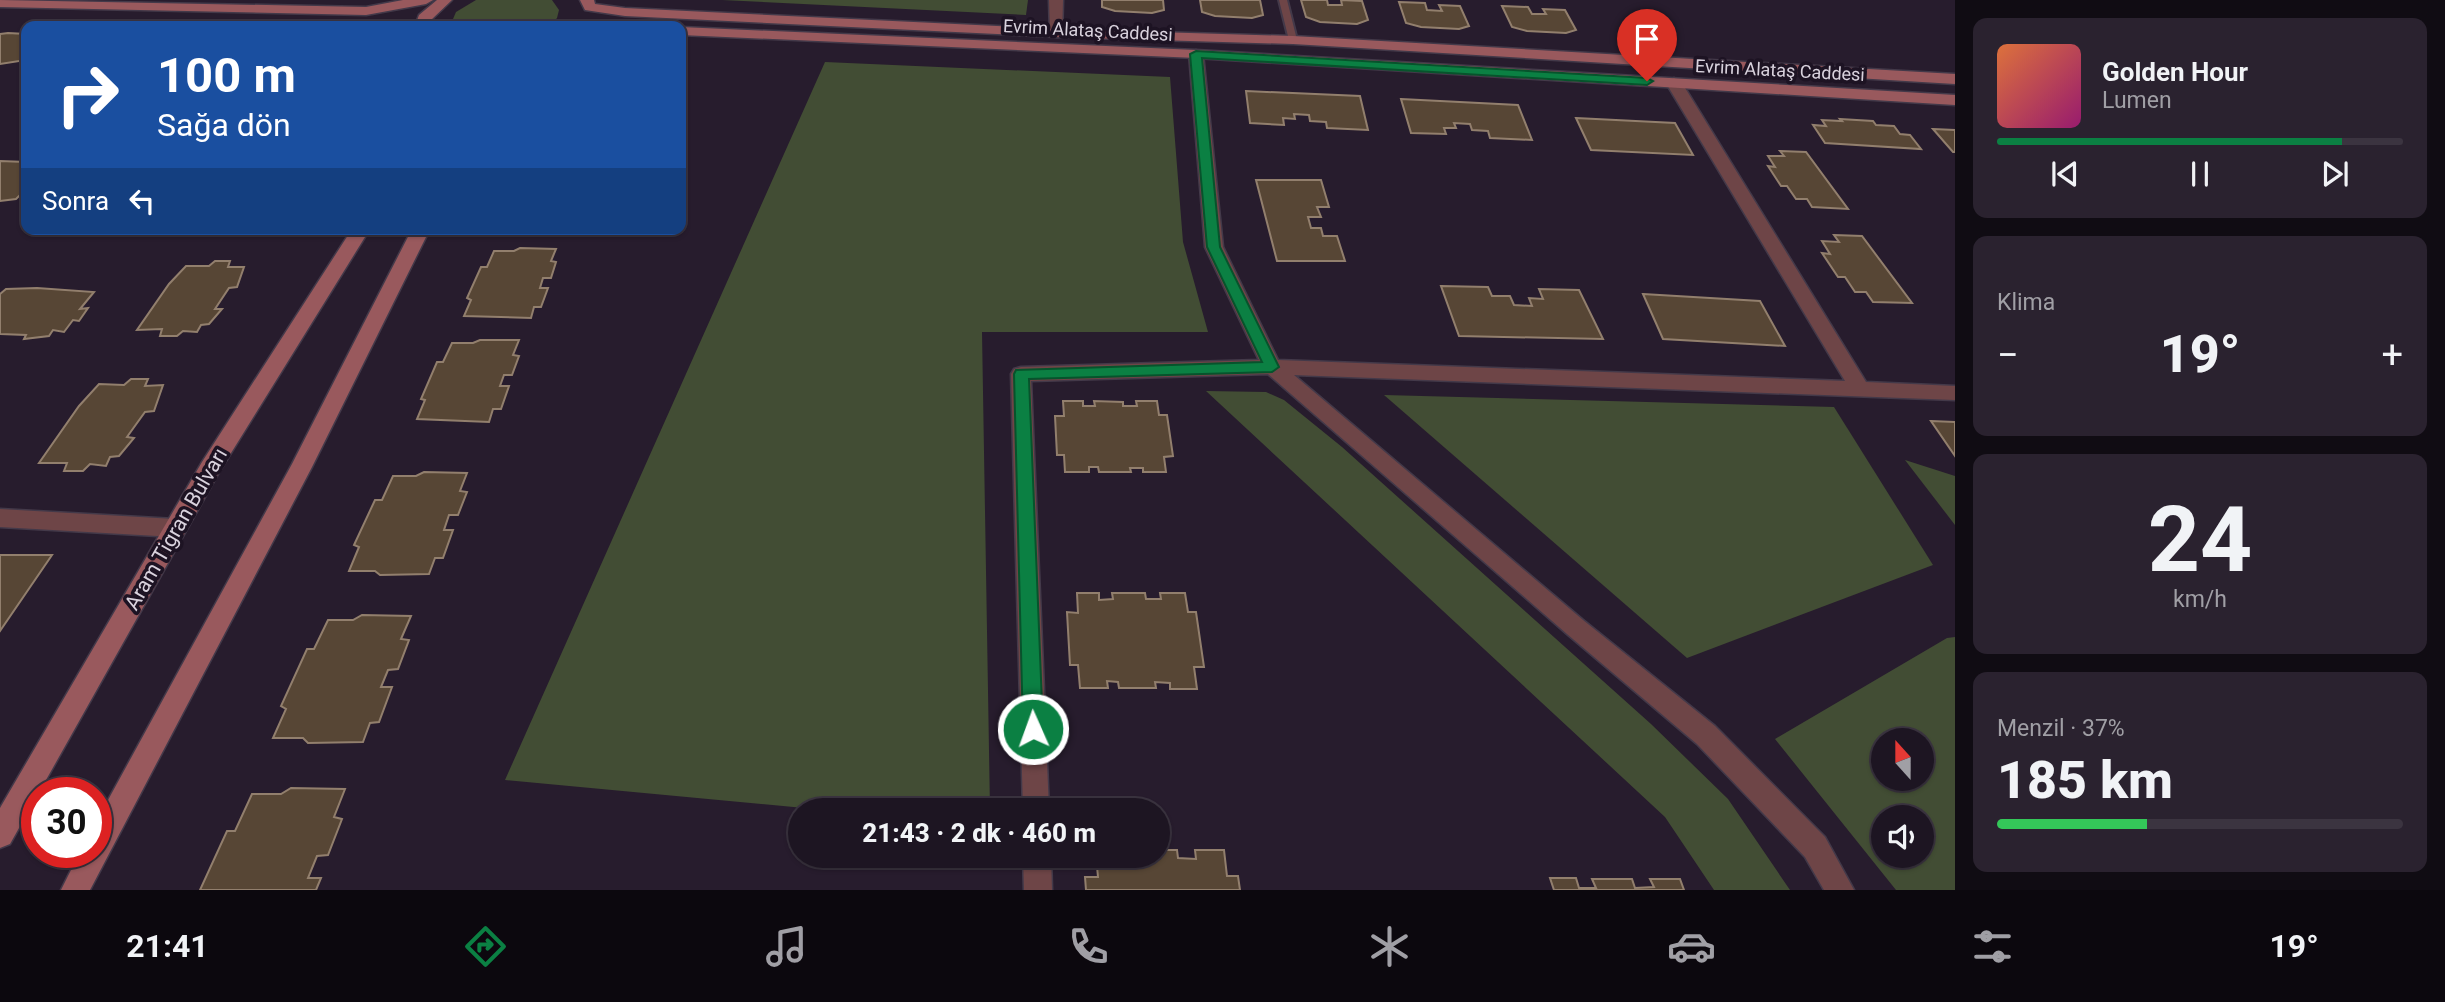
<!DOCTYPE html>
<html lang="tr">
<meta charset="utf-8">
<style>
body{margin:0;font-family:Roboto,sans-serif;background:#2a222f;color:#f1f3f6;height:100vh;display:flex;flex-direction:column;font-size:26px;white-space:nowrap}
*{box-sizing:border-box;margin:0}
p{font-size:23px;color:#a09fa5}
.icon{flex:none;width:38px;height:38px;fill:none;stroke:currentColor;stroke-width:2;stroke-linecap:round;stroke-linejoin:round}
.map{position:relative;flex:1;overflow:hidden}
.details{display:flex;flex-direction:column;gap:18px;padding:18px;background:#100c13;width:490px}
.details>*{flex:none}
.hud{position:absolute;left:21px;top:21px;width:665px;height:214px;border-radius:14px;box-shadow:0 2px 5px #0004,0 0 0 2px #3b3440;background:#1a4fa0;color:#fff;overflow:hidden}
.needle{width:46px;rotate:339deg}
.tools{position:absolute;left:1871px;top:728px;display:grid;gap:14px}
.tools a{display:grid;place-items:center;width:63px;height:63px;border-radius:50%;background:#1d1522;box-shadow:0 2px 5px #0004,0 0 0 2px #3b3440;font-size:35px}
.speed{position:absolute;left:21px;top:777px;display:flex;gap:14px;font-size:35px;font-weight:700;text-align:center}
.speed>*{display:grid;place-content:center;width:91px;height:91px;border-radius:50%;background:#1d1522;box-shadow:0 2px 5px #0004,0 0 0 2px #3b3440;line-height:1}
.speed .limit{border:10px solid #d22;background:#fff;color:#111}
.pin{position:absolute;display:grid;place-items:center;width:60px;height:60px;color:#fff;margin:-72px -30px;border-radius:50% 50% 50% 0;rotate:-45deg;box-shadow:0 0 7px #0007}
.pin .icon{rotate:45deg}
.me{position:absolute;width:77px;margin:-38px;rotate:358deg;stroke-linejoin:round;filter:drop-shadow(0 0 5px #0008)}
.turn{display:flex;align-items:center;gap:24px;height:147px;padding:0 21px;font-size:32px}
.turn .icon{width:91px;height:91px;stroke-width:2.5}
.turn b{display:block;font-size:49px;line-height:60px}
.then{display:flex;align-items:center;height:66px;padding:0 21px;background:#0003;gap:14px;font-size:26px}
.big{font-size:52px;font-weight:800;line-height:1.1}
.details .card{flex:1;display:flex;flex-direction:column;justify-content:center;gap:10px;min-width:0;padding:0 24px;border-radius:14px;background:#2a222f}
.details .dial{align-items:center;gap:0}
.dial b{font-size:91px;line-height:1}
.song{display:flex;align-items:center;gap:21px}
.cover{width:84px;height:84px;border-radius:10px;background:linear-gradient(135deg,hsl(20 70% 55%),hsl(320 70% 35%))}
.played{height:7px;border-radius:4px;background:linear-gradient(90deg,#0b8043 85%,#3b3440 85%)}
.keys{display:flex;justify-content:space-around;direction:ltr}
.heat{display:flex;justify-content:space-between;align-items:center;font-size:38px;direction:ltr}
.charge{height:10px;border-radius:5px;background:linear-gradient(90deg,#34c759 37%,#3b3440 0)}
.trip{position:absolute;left:788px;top:798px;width:382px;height:70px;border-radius:35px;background:#1d1522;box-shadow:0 2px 5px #0004,0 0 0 2px #3b3440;font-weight:800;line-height:70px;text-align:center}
.tabs{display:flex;height:112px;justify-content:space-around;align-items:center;background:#0c080e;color:#a09fa5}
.tabs .icon{width:49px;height:49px}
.tabs .selected{color:#0b8043}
.tabs b{font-size:32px;color:#f1f3f6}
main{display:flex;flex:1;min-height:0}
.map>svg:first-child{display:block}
.green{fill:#424d34;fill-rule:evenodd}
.building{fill:#574635;stroke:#927f6d;stroke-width:2}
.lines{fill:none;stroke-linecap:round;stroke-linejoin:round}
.lane-casing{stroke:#433949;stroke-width:4}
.street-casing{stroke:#433949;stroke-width:3}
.secondary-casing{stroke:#433949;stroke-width:3}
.lane{fill:#6e4547;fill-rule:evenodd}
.street{fill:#6e4547;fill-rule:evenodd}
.secondary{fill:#99595d;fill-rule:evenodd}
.route{fill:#0b8043;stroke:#07532c;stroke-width:2}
.labels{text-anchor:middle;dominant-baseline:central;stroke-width:7;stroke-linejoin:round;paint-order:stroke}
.far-street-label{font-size:18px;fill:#d9d2dd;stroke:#1d1323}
.street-label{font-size:21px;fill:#d9d2dd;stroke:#1d1323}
</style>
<main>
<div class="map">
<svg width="1955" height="890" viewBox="0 0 1955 890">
<rect width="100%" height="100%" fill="#271c2d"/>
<!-- green -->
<g class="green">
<path d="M476,0H552L559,10L557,18L550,26H450L456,12Z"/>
<path d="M722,0H1028L1026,15Z"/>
<path d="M825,62L1170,77L1183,242L1208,332H982L990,810H825L505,780Z"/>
<path d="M1206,391L1266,392L1284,400L1342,447L1651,724L1728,799L1790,890H1714L1665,817Z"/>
<path d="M1384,395L1834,407L1933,565L1687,658Z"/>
<path d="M1905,460L1955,476V525Z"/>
<path d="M1955,637V890H1896L1775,739L1947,638ZM1922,740V779H1883V740ZM1922,817V856H1883V817Z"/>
</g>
<!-- building -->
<g class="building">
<path d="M1102,0H1163L1164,10L1152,13L1115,11L1102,7Z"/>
<path d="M1200,0H1260L1263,15L1252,18L1215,16L1202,12Z"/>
<path d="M1301,0H1327L1328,5H1342L1341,0L1362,1L1368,20L1357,24L1320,22L1306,17Z"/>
<path d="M1399,2L1425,3L1427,10L1442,11L1439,5L1460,6L1469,26L1459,29L1421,27L1406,23Z"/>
<path d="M1502,6L1528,7L1532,14H1546L1543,9L1565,10L1576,30L1566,33L1527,31L1512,27Z"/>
<path d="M8,33L26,34V60L0,64V34Z"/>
<path d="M1246,91L1360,96L1368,130L1327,128L1326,122L1310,121L1309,115L1294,114L1295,119L1283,118L1284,125L1250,123Z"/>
<path d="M1401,99L1518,105L1532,140L1490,138L1488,131L1472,130L1470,124L1454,123L1456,128H1444L1446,134L1411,133Z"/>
<path d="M1576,118L1675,123L1693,155L1591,150Z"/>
<path d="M1840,119L1873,121L1876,125L1894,126L1900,134L1910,135L1921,149L1825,143L1813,125L1826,126L1822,120L1842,121Z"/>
<path d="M1933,129L1955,130V152H1953Z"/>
<path d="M1780,151L1806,152L1848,209L1812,207L1807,199H1796L1787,186H1781L1768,166L1775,167L1768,156H1784Z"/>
<path d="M0,161L26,162V196L20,195L16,199L0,201Z"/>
<path d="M1256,180H1321L1329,207H1317L1321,217H1308L1311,228H1321L1323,236H1337L1345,261H1277Z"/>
<path d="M1834,235L1862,236L1912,303L1873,302L1866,292H1855L1845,277H1838L1822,253L1830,254L1822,241L1839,242Z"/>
<path d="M520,248L556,249L551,261L556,262L551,278H543L540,288H548L541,307H534L531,318L464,316L471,300L467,298L481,267H487L494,251H514Z"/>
<path d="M215,261H230L228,267H244L237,287L229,288L215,309H222L209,324L201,325L197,332L183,331L177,336H160L162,329L137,330L169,284L186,266H209Z"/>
<path d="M1441,286L1488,287L1492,296H1510L1514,305L1532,306L1529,298L1543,299L1539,289L1579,290L1603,339L1459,336Z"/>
<path d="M37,288L94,292L80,309L88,308L79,321L73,320L64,332L53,330L49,336L24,339L26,335L0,334V294L6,289Z"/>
<path d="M1643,294L1760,301L1785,346L1663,339Z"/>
<path d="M480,340H519L513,355L519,356L512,375H504L500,386H509L501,409H493L489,422L417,419L425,400L421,399L437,362H443L452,343H473Z"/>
<path d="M131,379H148L145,386L163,385L154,411L145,412L127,437L134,438L119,456L110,457L106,466L90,464L83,471H64L67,463H39L79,406L99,384L124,385Z"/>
<path d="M1063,401H1083V406H1095L1094,401L1123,402V406H1137L1136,401H1157L1159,415H1167L1173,456L1164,457L1166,472H1143V468H1130L1131,472H1099L1098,467H1089V472H1065L1064,455H1057L1055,416H1064Z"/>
<path d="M1931,421L1955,422V456Z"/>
<path d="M424,472L467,473L460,491L467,492L458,515H449L444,530H453L443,558H435L429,574L380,575L375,571H349L359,547L354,545L375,500H382L393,476H416Z"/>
<path d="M0,555H52L0,631Z"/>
<path d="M1077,593H1099V600L1113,599L1112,593H1145L1146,599H1161L1160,593H1185L1188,612H1196L1204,667H1194L1197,689H1170V683L1155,682L1156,688H1119L1118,682L1107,681L1108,688H1080L1078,665H1070L1067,612L1078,613Z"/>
<path d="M362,615L411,616L401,639L409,640L398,669L388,670L381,687H392L379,722L370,723L363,742L308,743L303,738H273L286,709L281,706L307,649H314L328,620H353Z"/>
<path d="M291,788L345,789L334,817L342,819L328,855L317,856L308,878H321L316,890H200L227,831H235L252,794H281Z"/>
<path d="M1157,850H1177L1178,858L1196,859L1195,850H1224L1227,876H1238L1240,890H1086L1085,877H1098L1096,856L1139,859V856H1157Z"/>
<path d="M1550,878H1576L1579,888H1596L1592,879H1632L1635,888L1654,887L1650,879H1680L1684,890H1554Z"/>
</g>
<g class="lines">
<defs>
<path id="lane" d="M1279,0H1287L1297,40L1296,42L1289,40Z"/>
<g id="street">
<path d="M1049,0H1063L1062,36L1057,37L1050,33Z"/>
<path d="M1196,50L1203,54L1223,247L1278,360L1845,381L1666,83L1674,78L1682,83L1866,382L1955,386V400L1294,375L1583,620L1715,726L1825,837L1854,890H1824L1805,857L1697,744L1567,634L1268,374L1031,381L1049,810H1023L1011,374L1014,369L1021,367L1259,360L1205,247L1189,54Z"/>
<path d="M0,509L175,519L183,522L186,528L183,534L175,537L0,527Z"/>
<path d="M1023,856H1051L1052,890H1024Z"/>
</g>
<g id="secondary">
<path d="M0,0L366,7L403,0H433L426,4L366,15L0,7Z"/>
<path d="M437,0H452L431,20L429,26H415L419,15Z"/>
<path d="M580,0H594L595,4L625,8L1057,29L1293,36L1955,74V84L1293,44L1057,37L625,16L585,10Z"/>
<path d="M681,27L1196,50L1955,95V105L1196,58L681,35Z"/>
<path d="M352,229H370L218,474L10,844L0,848V808L202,462Z"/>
<path d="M412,229H430L312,467L90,890H61L80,852H96V822L292,464Z"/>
</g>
</defs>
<!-- lane casing -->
<use href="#lane" class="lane-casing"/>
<!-- street casing -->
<use href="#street" class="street-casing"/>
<!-- secondary casing -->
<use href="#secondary" class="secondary-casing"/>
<!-- lane -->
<use href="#lane" class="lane"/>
<!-- street -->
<use href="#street" class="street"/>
<!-- secondary -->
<use href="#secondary" class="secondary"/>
</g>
<!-- route -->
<path class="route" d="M1196,51L1647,78L1653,81L1647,85L1202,58L1220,247L1279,367L1272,372L1029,379L1043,729L1040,735L1033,738L1026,735L1023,729L1014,374L1016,370L1262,362L1207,247L1190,54Z"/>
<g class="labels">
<!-- far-street labels -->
<g class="far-street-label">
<text transform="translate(1088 30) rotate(3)">Evrim Alataş Caddesi</text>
<text transform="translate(1780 70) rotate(3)">Evrim Alataş Caddesi</text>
</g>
<!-- street labels -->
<g class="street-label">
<text transform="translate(176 529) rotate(-60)">Aram Tigran Bulvarı</text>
</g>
</g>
</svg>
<div class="tools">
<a><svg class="needle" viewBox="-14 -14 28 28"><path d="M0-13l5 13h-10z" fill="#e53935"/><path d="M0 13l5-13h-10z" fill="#a09fa5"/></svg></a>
<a><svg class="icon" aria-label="sound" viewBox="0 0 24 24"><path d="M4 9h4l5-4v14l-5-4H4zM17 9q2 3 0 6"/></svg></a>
</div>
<div class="speed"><div class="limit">30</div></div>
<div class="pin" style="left:1647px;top:81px;background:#d93025"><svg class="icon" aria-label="arrive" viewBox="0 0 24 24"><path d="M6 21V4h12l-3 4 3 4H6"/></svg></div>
<svg class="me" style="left:1033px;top:729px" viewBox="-20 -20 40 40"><circle r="17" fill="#0b8043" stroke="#fff" stroke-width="3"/><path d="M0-11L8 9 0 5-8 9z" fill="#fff"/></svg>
<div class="trip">21:43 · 2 dk · 460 m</div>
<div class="hud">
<div class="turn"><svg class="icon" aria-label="right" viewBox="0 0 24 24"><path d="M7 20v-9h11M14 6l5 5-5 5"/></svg><div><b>100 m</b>Sağa dön</div></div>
<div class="then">Sonra<svg class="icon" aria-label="left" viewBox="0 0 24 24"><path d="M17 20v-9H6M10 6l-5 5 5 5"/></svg></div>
</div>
</div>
<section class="details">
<div class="card">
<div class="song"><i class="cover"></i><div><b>Golden Hour</b><p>Lumen</p></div></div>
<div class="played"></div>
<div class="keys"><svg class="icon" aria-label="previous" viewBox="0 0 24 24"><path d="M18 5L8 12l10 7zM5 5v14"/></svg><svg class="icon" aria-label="pause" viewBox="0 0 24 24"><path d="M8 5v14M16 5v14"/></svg><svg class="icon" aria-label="next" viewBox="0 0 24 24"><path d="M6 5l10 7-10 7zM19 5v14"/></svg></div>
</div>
<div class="card"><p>Klima</p>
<div class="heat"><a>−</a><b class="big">19°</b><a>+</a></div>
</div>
<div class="card dial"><b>24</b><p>km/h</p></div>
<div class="card"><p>Menzil · 37%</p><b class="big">185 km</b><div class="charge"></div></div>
</section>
</main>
<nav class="tabs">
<b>21:41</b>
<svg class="icon selected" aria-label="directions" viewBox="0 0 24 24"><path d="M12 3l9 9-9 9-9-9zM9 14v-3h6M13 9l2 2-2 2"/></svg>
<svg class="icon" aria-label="music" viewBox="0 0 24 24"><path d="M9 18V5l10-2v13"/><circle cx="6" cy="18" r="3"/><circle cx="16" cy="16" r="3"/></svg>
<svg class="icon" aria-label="phone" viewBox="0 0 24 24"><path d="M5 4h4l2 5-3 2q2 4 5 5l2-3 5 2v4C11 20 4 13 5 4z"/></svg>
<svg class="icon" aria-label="climate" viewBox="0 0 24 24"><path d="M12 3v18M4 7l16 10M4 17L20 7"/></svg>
<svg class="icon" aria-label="car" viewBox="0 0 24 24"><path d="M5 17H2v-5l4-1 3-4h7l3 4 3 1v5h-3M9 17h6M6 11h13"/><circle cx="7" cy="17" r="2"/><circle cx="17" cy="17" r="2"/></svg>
<svg class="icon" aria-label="filters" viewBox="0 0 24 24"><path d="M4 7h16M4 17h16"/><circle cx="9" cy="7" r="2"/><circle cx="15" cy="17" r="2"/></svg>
<b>19°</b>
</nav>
